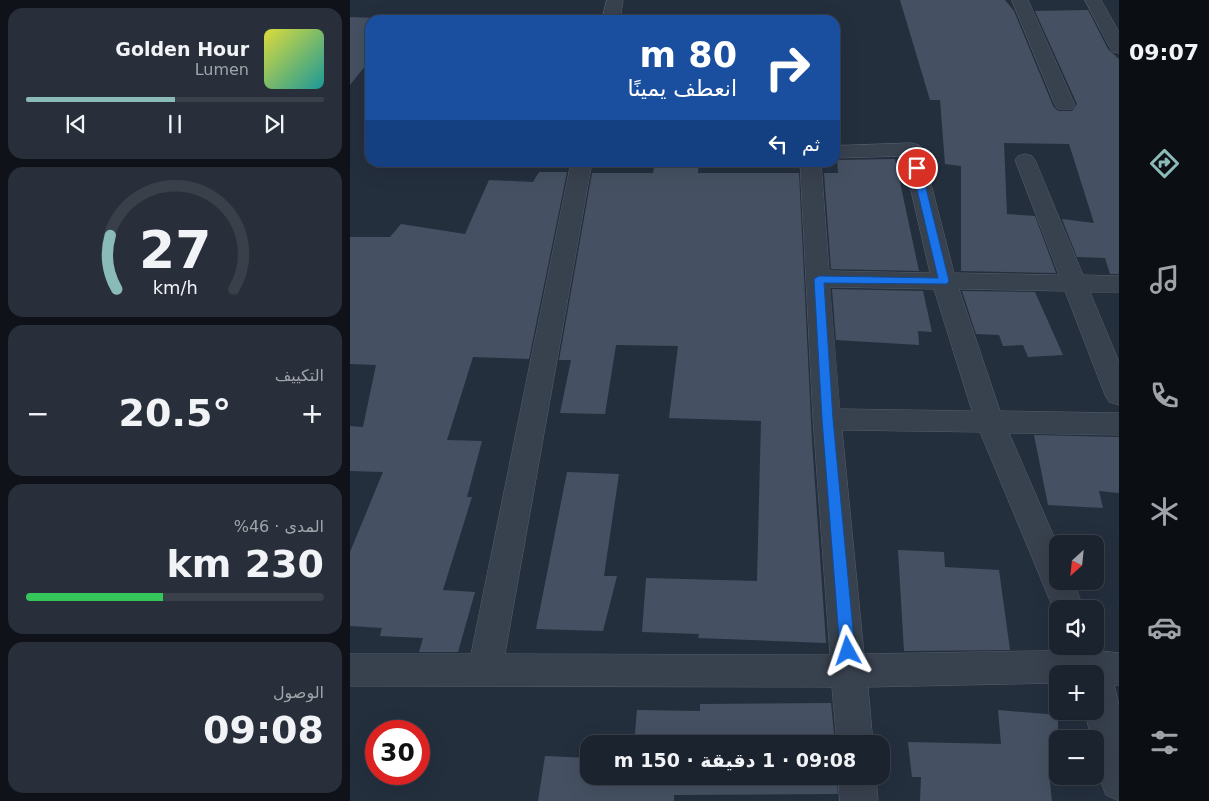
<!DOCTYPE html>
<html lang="ar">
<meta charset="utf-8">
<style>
body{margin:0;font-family:"DejaVu Sans",Vazirmatn,sans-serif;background:#282f3a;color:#f1f3f6;direction:rtl;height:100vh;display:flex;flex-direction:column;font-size:19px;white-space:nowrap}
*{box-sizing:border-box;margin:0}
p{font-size:16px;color:#a0a4aa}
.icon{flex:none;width:28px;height:28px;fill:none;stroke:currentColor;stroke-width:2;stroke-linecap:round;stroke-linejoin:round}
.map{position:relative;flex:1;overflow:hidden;direction:ltr}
.sheet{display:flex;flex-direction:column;gap:8px;padding:8px;background:#0f1319;width:350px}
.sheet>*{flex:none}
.top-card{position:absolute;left:15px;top:15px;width:475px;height:152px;border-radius:15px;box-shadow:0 5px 20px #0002,0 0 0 1px #39404a;direction:rtl;background:#1a4fa0;color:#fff;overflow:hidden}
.needle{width:32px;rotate:207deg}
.buttons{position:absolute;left:699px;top:535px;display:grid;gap:10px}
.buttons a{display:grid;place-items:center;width:55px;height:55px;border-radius:10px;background:#1b232e;box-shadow:0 5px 20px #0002,0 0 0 1px #39404a;font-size:25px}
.speed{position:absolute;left:15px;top:720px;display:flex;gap:10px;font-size:25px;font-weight:700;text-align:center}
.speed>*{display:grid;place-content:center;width:65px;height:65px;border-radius:50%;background:#1b232e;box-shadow:0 5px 20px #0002,0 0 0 1px #39404a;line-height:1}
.speed .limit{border:8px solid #d22;background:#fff;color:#111}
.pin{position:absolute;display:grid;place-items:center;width:42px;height:42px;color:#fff;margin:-21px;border:2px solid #fff;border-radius:50%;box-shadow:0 1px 5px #0007}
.me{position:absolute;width:55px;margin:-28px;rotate:355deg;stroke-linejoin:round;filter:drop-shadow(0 0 4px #0008)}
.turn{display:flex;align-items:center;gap:18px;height:105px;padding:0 20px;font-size:22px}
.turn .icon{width:65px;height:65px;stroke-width:2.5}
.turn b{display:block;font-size:35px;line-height:42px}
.then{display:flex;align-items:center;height:48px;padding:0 20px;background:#0003;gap:10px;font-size:19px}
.big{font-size:38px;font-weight:800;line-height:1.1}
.sheet .tile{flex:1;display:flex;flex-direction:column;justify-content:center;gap:8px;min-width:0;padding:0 18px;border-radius:15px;background:#282f3a}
.sheet .dial{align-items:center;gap:0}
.dial svg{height:130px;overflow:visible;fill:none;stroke:#39404a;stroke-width:7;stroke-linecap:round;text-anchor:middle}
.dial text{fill:#f1f3f6;stroke:none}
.song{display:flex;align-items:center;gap:15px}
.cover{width:60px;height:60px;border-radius:8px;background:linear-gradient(135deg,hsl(60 70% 55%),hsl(180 70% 35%))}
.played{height:5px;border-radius:2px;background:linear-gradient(90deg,#8bbbb9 50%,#39404a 50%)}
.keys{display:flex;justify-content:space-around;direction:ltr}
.heat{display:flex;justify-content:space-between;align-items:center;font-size:28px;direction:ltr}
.charge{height:8px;border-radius:4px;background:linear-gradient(90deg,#34c759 46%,#39404a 0)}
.trip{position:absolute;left:230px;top:735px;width:310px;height:50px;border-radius:15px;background:#1b232e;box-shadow:0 5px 20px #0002,0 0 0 1px #39404a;font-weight:800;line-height:50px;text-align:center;direction:rtl}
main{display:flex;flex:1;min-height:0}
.dock{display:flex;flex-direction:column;width:90px;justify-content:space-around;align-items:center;background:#0b0e12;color:#a0a4aa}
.dock .icon{width:35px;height:35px}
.dock .on{color:#8bbbb9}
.dock b{font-size:22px;color:#f1f3f6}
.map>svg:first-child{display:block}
.building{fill:#455162}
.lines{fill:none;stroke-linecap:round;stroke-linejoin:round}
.minor-casing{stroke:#565f6c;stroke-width:1}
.minor{fill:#38414e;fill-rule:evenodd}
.route{fill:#1a73e8;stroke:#114b97}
</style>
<main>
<nav class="dock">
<b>09:07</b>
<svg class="icon on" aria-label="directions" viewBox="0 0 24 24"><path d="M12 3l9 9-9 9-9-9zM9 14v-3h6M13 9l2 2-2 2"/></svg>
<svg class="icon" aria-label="music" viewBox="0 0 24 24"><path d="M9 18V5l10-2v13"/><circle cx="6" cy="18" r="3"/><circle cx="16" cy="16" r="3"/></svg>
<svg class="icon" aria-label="phone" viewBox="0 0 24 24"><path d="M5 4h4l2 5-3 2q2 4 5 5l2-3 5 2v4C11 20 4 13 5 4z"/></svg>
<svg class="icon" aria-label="climate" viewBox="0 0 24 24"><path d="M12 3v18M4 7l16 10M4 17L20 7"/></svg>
<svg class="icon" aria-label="car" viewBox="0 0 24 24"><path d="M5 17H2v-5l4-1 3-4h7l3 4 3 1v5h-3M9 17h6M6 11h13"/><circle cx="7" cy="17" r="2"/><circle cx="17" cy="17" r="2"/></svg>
<svg class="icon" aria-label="filters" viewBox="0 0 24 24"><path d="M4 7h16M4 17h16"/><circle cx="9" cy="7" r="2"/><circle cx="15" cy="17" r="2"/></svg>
</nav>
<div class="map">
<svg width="769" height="801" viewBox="0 0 769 801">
<rect width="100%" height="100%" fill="#242f3e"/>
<!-- building -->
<g class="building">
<path d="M550,0H655L664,11L703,106L708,111H722L727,104L685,11L738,10L758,49L769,59V274H760L755,258L727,257L712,219L744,223L719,144L654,143L657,214L685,216L706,273L611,271V166L595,164L590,100H580Z"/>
<path d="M0,17L53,19L20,20V60L0,85Z"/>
<path d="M545,159L569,271L481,269L474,173H488L487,160Z"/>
<path d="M305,162H349L348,173H449L462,441L476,643L348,638L349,634L292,632L296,578L407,581L411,421L319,418L328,346L266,345L255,414L210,413L221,360H209L242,173H303Z"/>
<path d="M189,172H217L179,359L123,357L97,440L132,441L117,497H122L93,590L125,592L108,652H69L73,638L30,636L32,628L0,626V552L33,472L0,471V426L13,427L26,365L0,364V237H40L51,224L115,234L139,180L183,182Z"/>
<path d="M482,289L573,291L582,332L568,331L569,345L486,340Z"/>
<path d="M612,291L685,292L713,355L678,357L673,345L653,346L649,335L626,334Z"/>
<path d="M684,435L769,437V493L749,491L753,508L698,505Z"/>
<path d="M217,472L269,474L254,576H267L253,631L186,629Z"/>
<path d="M548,550L594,552L595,567L649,570L660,650L554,651Z"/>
<path d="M481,703L485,744H284L287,710L350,711V704Z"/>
<path d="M648,710L708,715V764H698L702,801H570L571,777H562L558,742L651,744Z"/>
<path d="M195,756L239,758V776H486L488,794L324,795V801H188Z"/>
</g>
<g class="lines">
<defs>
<g id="minor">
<path d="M257,0H273L270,20H252Z"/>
<path d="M662,0H678L725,105L722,109H708L705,105Z"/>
<path d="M735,0H751L769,32V53L763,52L760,48Z"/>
<path d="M562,143L569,145L572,149L604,273L709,275L665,160L668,156L675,154L682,156L685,160L733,275L769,276V292H740L769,362V405L759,402L755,395L715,291L609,289L650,411L769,413V435L659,433L708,546V581H723L734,609H708V620L630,432L492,430L514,654L742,650L769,653V685H764L769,705V801L756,795C748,777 745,759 745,739H741L735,711H745V674H708V683L518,687L523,744H487L482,687L0,686V654H121L221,162H242L155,654L480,655L463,419L450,162H471L479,271L580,273L553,156L485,158V146ZM480,287L584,289L622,411L490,409Z"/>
<path d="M488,776H526L528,801H490Z"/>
</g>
</defs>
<!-- minor casing -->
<use href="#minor" class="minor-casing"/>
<!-- minor -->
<use href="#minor" class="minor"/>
</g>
<!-- route -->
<path class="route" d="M567,165L571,168L599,281L597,284L474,283L483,419L505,651L503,656L498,658L492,656L490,651L472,419L464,279L469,276L588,278L562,168Z"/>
</svg>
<div class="buttons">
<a><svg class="needle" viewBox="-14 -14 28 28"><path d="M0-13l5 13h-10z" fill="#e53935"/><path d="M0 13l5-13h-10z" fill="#a0a4aa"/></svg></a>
<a><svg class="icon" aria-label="sound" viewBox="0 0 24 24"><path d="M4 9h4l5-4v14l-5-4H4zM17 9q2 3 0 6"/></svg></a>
<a>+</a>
<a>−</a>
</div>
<div class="speed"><div class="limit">30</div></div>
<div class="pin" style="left:567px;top:168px;background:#d93025"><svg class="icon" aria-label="arrive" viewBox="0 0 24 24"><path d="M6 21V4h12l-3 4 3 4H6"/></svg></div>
<svg class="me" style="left:498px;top:651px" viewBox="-20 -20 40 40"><path d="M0-17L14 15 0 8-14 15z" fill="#1a73e8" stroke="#fff" stroke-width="4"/></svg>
<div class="trip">09:08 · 1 دقيقة · 150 m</div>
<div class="top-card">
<div class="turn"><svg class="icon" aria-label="right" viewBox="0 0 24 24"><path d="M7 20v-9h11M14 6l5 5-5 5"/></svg><div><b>80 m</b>انعطف يمينًا</div></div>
<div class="then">ثم<svg class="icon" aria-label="left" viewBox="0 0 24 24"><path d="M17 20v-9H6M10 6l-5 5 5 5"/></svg></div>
</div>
</div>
<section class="sheet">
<div class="tile">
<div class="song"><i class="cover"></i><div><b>Golden Hour</b><p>Lumen</p></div></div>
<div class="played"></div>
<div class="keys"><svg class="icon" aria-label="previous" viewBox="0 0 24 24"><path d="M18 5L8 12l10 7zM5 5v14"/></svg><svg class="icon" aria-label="pause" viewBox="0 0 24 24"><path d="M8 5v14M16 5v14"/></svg><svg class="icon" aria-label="next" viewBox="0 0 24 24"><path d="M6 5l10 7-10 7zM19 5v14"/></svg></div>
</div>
<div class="tile dial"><svg viewBox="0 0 100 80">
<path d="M14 69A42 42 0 1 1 86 69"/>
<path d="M14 69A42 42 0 0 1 10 36" stroke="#8bbbb9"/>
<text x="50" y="56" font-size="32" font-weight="700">27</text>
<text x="50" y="72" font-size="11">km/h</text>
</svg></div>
<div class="tile"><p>التكييف</p>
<div class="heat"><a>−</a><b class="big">20.5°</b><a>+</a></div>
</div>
<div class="tile"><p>المدى · 46%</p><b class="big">230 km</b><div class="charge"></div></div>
<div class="tile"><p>الوصول</p><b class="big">09:08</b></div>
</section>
</main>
